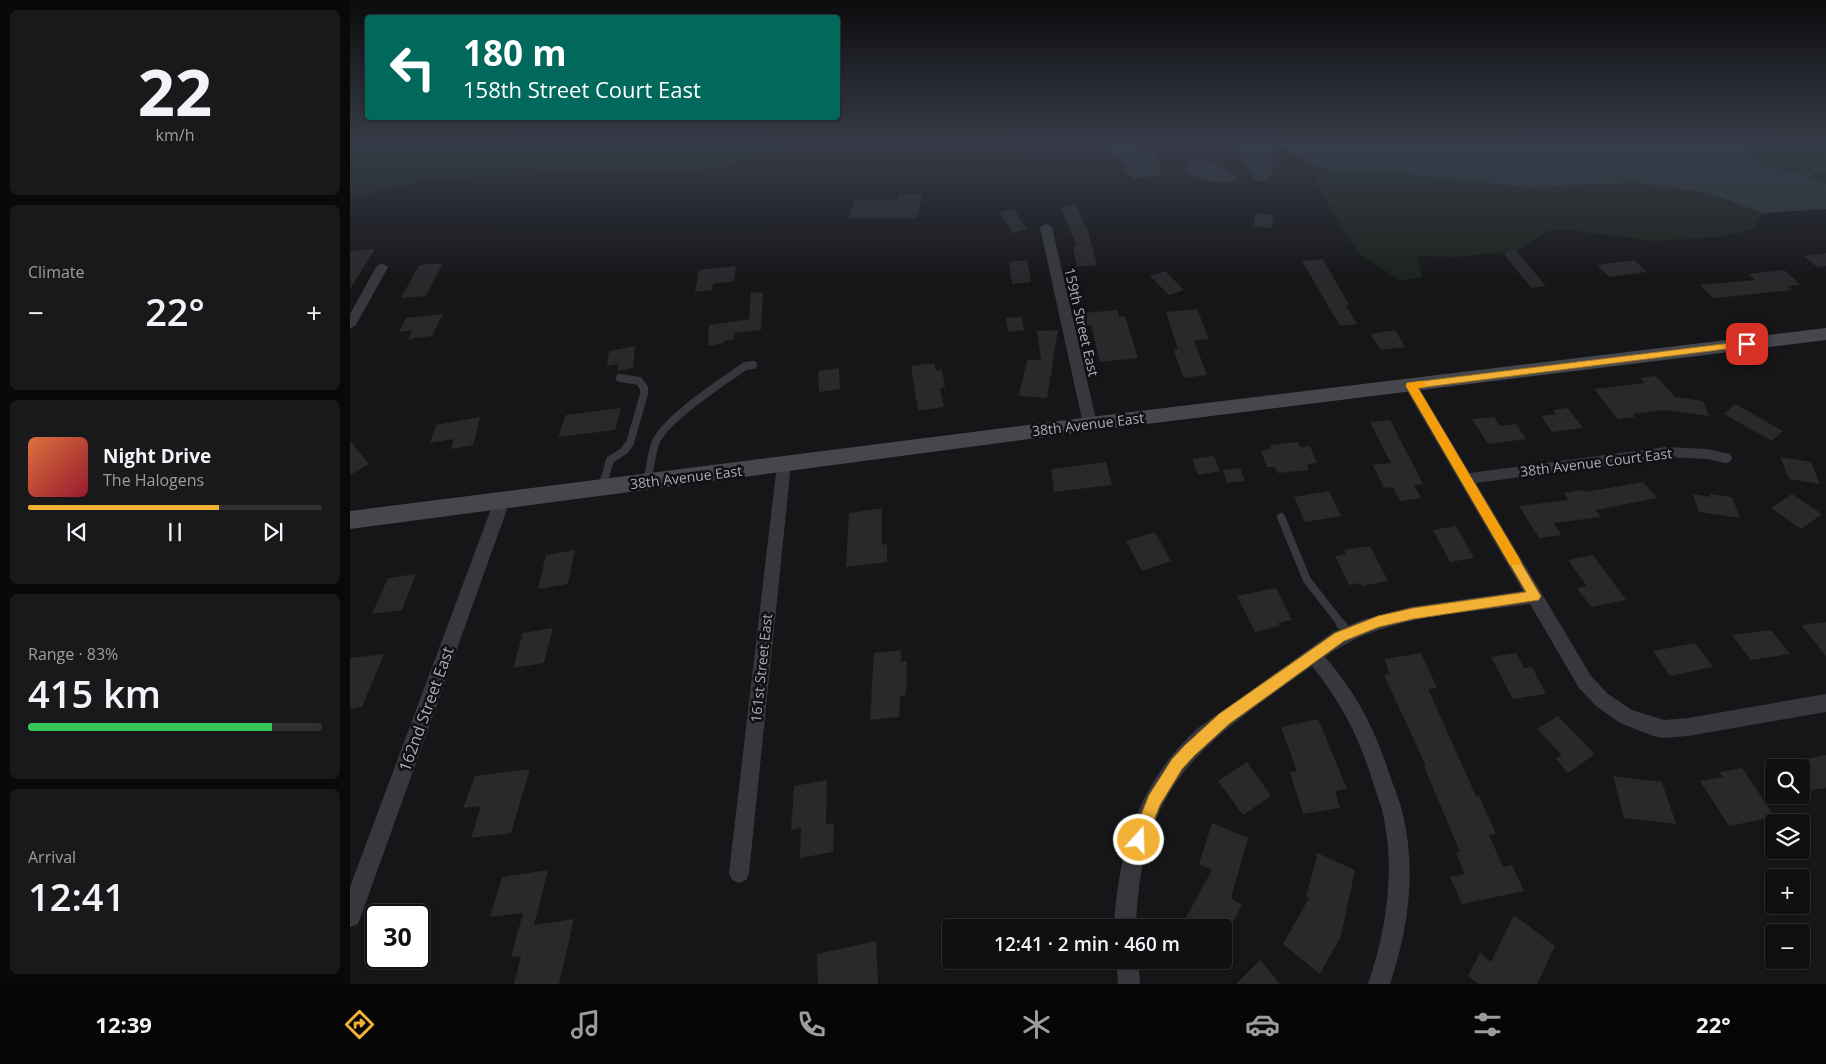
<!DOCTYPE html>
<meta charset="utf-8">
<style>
body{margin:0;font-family:"Open Sans",sans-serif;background:#19191b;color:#f1f3f6;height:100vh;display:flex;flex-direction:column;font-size:19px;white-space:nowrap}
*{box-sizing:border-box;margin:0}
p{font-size:16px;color:#9c9d9f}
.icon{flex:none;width:28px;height:28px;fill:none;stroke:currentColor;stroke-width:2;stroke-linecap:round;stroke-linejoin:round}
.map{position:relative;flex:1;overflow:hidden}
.side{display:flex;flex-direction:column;gap:10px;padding:10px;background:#09090a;width:350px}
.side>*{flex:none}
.guide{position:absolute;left:15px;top:15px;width:475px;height:105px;border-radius:5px;box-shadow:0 1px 4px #0004,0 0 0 1px #303032;background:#00695c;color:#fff;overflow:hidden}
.buttons{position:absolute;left:1415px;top:759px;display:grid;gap:10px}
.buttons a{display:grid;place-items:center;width:45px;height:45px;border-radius:5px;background:#101012;box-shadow:0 1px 4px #0004,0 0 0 1px #303032;font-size:25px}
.speed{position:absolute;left:15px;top:904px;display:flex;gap:10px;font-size:25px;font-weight:700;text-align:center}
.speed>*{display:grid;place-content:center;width:65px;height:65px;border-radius:50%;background:#101012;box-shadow:0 1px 4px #0004,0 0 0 1px #303032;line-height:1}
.speed .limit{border:2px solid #111;border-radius:8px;background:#fff;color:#111}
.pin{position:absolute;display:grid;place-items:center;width:42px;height:42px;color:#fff;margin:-21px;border-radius:10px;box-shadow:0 2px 8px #0006}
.me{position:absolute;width:55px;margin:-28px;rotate:20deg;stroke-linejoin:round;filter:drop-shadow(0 0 4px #0008)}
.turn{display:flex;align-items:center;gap:18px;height:105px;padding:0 15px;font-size:22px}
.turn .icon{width:65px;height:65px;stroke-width:2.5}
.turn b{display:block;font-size:35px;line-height:42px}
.big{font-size:38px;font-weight:600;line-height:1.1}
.side .widget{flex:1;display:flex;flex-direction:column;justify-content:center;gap:8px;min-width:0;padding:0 18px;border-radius:8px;background:#19191b}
.side .dial{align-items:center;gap:0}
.dial b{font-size:65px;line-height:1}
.song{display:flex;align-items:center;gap:15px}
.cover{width:60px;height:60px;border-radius:8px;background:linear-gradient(135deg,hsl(20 70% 55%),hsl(350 70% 35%))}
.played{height:5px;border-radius:2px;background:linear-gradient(90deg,#f2b134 65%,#303032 65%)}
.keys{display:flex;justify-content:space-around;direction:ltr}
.heat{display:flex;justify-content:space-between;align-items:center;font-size:28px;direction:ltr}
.charge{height:8px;border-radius:4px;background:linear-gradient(90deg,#34c759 83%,#303032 0)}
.trip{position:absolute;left:592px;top:919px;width:290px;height:50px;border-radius:5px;background:#101012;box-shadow:0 1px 4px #0004,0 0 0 1px #303032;font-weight:600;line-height:50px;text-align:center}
.menu{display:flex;height:80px;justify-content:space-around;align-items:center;background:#060607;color:#9c9d9f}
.menu .icon{width:35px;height:35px}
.menu .on{color:#f2b134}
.menu b{font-size:22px;color:#f1f3f6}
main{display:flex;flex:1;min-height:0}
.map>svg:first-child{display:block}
.green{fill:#1c231d}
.water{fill:#2c353c}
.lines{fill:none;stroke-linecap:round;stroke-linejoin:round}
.stream{stroke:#2c353c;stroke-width:4}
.building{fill:#29292c}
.lane-far1{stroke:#37383d;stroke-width:8}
.lane{stroke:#37383d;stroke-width:10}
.street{fill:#37383d;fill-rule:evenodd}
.secondary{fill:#45474d;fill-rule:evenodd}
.route{fill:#f2b134;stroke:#9d7322}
.slow{fill:#f59e0b}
.labels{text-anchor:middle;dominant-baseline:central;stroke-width:5;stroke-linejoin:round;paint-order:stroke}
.street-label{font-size:14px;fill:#a8adb8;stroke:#111113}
.near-street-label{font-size:16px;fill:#a8adb8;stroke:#111113}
</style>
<main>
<section class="side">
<div class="widget dial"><b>22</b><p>km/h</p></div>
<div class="widget"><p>Climate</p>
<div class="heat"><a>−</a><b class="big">22°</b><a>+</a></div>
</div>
<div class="widget">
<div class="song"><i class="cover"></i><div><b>Night Drive</b><p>The Halogens</p></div></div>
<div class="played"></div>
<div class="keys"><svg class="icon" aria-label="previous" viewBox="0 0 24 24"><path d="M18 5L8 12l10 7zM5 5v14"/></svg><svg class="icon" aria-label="pause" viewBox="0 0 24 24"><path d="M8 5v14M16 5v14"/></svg><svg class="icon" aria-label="next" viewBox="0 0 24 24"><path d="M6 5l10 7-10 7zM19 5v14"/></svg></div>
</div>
<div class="widget"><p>Range · 83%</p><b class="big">415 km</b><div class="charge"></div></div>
<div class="widget"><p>Arrival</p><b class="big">12:41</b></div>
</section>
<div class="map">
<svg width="1476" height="984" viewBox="0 0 1476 984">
<rect width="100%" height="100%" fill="#161618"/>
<!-- green -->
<g class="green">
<path d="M0,144H438L419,154L368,167L325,173H227L87,178L32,190L0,201Z"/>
<path d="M1393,144H1476V184L1441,171L1420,168L1404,162L1399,149Z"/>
<path d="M963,165L990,173L1035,172L1183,188L1223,185L1287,183L1358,193L1412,213L1404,229L1370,237L1303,241L1218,230L1198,231L1167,251L1106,257L1067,256L1072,277L1051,281L1008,253L967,185L968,175Z"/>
</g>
<!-- water -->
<g class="water">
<path d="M763,144H786L791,148L804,153C809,160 812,167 809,175L785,179L779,176L773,164L755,148V146Z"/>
<path d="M873,144H1393L1399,149L1404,162L1420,168L1441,171L1476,184V209L1412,213L1358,193L1287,183L1223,185L1183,188L1035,172L990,173L963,165L935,149L927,148L922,153C925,164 924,170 917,181H906C894,170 891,147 873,144Z"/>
<path d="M848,160L862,162L887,177V181C872,184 848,182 836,171L841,162Z"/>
</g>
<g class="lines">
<!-- stream -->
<path class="stream" d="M1449,177L1458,176L1461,171L1476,170"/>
</g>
<!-- building -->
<g class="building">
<path d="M549,195H572L567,218H498L504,200H547Z"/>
<path d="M726,205L738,231L747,265L727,267L723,247L727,246L710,207Z"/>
<path d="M664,209L677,229L663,233L649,212Z"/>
<path d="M905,213L923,215L922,228L904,226Z"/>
<path d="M1163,247L1196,286L1181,288L1154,254Z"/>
<path d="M25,249L0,289V251Z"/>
<path d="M1476,253V266L1467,267L1454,256Z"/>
<path d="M973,259L999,305L996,306L1007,324L990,326L952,261Z"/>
<path d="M677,260L681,282L662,284L659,262Z"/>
<path d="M1284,260L1297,272L1259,277L1247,265Z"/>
<path d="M93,263L76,296L51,298L69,265Z"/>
<path d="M386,266L384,281L363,284L362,290L345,292L349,270Z"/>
<path d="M1434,270L1451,285L1438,286L1442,290L1366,298H1363L1350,285L1405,280L1399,274Z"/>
<path d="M815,271L834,290L819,295L800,276Z"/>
<path d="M401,292L413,293L411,330L384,333V339L374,341V343L358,346L359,325L399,319Z"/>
<path d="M847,309L859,339L844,341L857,375L834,378L823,349H828L816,312Z"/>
<path d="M768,310L769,317L775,316L788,358L750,362L741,325L737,326L734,313Z"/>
<path d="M93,314L82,336L58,339L63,330L49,332L56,318Z"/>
<path d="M672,317L674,330L658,332L656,318Z"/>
<path d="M708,330L697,398L669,396L677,360H691L687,331Z"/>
<path d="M1045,330L1055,347L1031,350L1020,334Z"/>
<path d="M285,346L283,368L268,371V364L257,366L259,351Z"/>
<path d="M584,363L586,371L592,370L595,387L590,388L594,407L568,411L561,366Z"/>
<path d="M489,368L490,389L469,392L468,371Z"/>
<path d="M1306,376L1325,397L1353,401L1359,416L1315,410L1283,414L1285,417L1268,419L1244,389L1294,383L1290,378Z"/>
<path d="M1385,404L1433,431L1422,441L1374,414Z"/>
<path d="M271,408L265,430L208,437L216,415Z"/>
<path d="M1218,408L1233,428L1202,432L1191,416L1206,414L1203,410Z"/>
<path d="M130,417L123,445L101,449L104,439L80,443L86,425Z"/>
<path d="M1144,417L1150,426L1166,424L1176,439L1138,444L1122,419Z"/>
<path d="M1040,420L1073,484L1064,485L1071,498L1050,501L1043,487L1034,488L1023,465L1041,463L1020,422Z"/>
<path d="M0,441L19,464L0,475Z"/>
<path d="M948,442L950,447L960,446L967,463L957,464L959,470L928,473L925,467H917L911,451L921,449L919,445Z"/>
<path d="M864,456L870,471L848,475L842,459Z"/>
<path d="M1430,457L1461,462L1470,484L1439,479Z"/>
<path d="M756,462L762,485L704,492L701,469Z"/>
<path d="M890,468L895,481L877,483L873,470Z"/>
<path d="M1293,482L1307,498L1246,510L1251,517L1204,523L1211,535L1189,538L1169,506L1218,500L1214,493L1233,490L1235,492Z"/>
<path d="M979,491L991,516L955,522L944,497Z"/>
<path d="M1343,494L1361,497L1360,494L1382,497L1390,518L1349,512Z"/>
<path d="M1442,494L1472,514L1451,529L1421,508Z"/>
<path d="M532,508V545L537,544V562L496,567L499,513Z"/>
<path d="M1106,526L1124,558L1100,562L1083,530Z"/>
<path d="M805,532L821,561L792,571L776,541Z"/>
<path d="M1020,546L1038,581L1012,586L1011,583L999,585L985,556L996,554L994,550Z"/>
<path d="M225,550L218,584L188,589L196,555Z"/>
<path d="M1243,555L1276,600L1241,607L1227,588L1237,586L1218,560Z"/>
<path d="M66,574L52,610L22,614L38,578Z"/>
<path d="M926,588L942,620L928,623L930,626L905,632L887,596Z"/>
<path d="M1476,622V656L1451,625Z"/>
<path d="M203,628L194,663L163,668L173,633Z"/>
<path d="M1421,630L1440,654L1401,660L1382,635Z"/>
<path d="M1345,643L1363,667L1320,676L1303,651Z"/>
<path d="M551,650V662L557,661L556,695L550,696L549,717L520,720L524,653Z"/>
<path d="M1071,653L1087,688L1078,689L1126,796H1129L1146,834L1139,835L1153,867L1162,865L1174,891L1112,904L1100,877L1115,874L1106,853L1110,852L1074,766H1076L1034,675L1040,674L1034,659Z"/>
<path d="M1166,653L1174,668L1182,667L1196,694L1163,699L1141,657Z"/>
<path d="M34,654L12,707L0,709V658Z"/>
<path d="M1208,716L1245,754L1218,773L1206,759L1212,755L1187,729Z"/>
<path d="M968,719L997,789L985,791L990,808L953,814L940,772L947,771L931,727Z"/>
<path d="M1476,755V788L1457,791L1451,783V760Z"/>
<path d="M897,762L921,796L893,815L868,781Z"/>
<path d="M1392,768L1425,817L1379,826L1350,781L1373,777L1369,772Z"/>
<path d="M180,769L161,833L121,838L131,806L113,808L125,776Z"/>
<path d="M1263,776L1312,782L1326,824L1274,818Z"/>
<path d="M477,780L476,824L484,823L483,852L450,858L451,828L441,830L444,786Z"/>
<path d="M862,823L898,838L881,898L892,905L880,928H840L833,923L862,870L849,864Z"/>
<path d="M965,852L1005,870L991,936L970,974L933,944L959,898L956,896L967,857Z"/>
<path d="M198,870L184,925L224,919L209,984H164L171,956L161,957L173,913L140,917L152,877Z"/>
<path d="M1164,915L1205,946L1187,984H1129L1118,976L1130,953L1141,962Z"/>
<path d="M526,941L528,984H468L467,954Z"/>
<path d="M910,960L930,984H886Z"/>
</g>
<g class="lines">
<!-- lane-far1 -->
<g class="lane-far1">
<path d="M297,482C300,470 301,456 305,444C313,420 373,382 395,366L403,365"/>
<path d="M252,488L260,460L274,451L280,443L294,394V388L289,381L270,378"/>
<path d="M931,517L957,580L992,625"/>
</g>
<!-- lane -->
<path class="lane" d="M991,624L998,633"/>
<!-- street -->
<g class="street">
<path d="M696,224L702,227L747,424L745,428H735L733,424L690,227Z"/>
<path d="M32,263L38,267L6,325L0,329V314L26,267Z"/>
<path d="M1061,381L1066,383L1120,473L1316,447L1358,449L1380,454L1382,458L1380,462L1375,463L1358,459L1316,457L1126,483L1241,676L1258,694L1282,710L1314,720L1338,718L1476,694V712L1338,736L1314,738L1303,736L1270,723L1246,706L1229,688L1180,604C1112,614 1033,615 975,657C1007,694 1025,729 1040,776C1045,790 1051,804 1054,819C1066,875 1058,930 1040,984H1018C1036,931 1045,875 1034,819C1032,806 1026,793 1022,779C1007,733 992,704 962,666C851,746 791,780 786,928H764C768,850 789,781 848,728L983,632L1012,620L1060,607L1173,591L1054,386L1056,383Z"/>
<path d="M434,458L439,460L441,464L399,873L396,880L389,883L382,880L379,873L427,464L429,460Z"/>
<path d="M152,495L157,497L160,501L11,916L8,924L0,927V887L144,501L147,497Z"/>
<path d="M766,960H788L790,984H768Z"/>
</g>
<!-- secondary -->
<path class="secondary" d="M1476,328V340L740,431L0,529V511L740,417Z"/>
</g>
<!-- sky -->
<linearGradient id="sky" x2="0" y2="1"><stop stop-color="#0c0c0d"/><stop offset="0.51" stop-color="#363c48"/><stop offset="1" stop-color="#363c48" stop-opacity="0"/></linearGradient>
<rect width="1476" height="281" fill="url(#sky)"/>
<!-- route -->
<path class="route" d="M1397,341L1402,344L1400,346L1068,388L1189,593L1191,596L1189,600L1063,619L1029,627L994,641L879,724L844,756L832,769L810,805L794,845L789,847L783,845L781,840L799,795L822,759L834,746L869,714L985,633L1028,616L1063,608L1176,592L1056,386L1057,383Z"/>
<!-- slow -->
<path class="slow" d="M1072,381L1077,384L1075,387L1068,388L1169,558L1171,562L1169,565H1160L1056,386L1057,383Z"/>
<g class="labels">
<!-- street labels -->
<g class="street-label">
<text transform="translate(732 322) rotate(77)">159th Street East</text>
<text transform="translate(738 424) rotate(-7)">38th Avenue East</text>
<text transform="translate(1246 462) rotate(-7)">38th Avenue Court East</text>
<text transform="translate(336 477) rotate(-7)">38th Avenue East</text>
<text transform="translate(411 668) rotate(-84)">161st Street East</text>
</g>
<!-- near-street labels -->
<g class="near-street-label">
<text transform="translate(76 709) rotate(-70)">162nd Street East</text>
</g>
</g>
</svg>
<div class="buttons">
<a><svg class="icon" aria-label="search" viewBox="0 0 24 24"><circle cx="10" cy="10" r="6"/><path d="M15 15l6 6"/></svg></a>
<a><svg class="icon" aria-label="layers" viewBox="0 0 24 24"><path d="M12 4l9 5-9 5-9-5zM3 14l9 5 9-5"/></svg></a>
<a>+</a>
<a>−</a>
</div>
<div class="speed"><div class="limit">30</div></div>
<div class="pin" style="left:1397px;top:344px;background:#d93025"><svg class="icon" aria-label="arrive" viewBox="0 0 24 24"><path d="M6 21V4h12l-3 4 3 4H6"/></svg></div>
<svg class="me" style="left:789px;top:840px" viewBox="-20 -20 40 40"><circle r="17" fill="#f2b134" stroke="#fff" stroke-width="3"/><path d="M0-11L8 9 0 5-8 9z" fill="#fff"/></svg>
<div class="trip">12:41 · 2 min · 460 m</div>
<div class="guide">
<div class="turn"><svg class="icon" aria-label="left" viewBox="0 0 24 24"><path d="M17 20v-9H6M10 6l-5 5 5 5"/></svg><div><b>180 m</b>158th Street Court East</div></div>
</div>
</div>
</main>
<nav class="menu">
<b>12:39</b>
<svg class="icon on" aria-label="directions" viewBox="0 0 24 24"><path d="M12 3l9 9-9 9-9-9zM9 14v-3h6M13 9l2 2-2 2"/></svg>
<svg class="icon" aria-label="music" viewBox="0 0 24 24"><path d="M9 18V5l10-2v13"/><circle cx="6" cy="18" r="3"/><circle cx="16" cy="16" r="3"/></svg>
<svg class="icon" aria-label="phone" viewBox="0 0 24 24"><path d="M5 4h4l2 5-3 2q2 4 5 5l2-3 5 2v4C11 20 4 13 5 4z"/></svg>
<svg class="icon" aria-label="climate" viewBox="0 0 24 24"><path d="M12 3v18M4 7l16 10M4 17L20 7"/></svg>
<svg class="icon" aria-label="car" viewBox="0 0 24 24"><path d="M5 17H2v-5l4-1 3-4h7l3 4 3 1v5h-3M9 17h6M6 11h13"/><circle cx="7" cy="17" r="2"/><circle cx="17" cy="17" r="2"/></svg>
<svg class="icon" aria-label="filters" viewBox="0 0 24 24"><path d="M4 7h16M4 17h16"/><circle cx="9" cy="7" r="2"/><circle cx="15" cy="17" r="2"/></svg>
<b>22°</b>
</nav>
